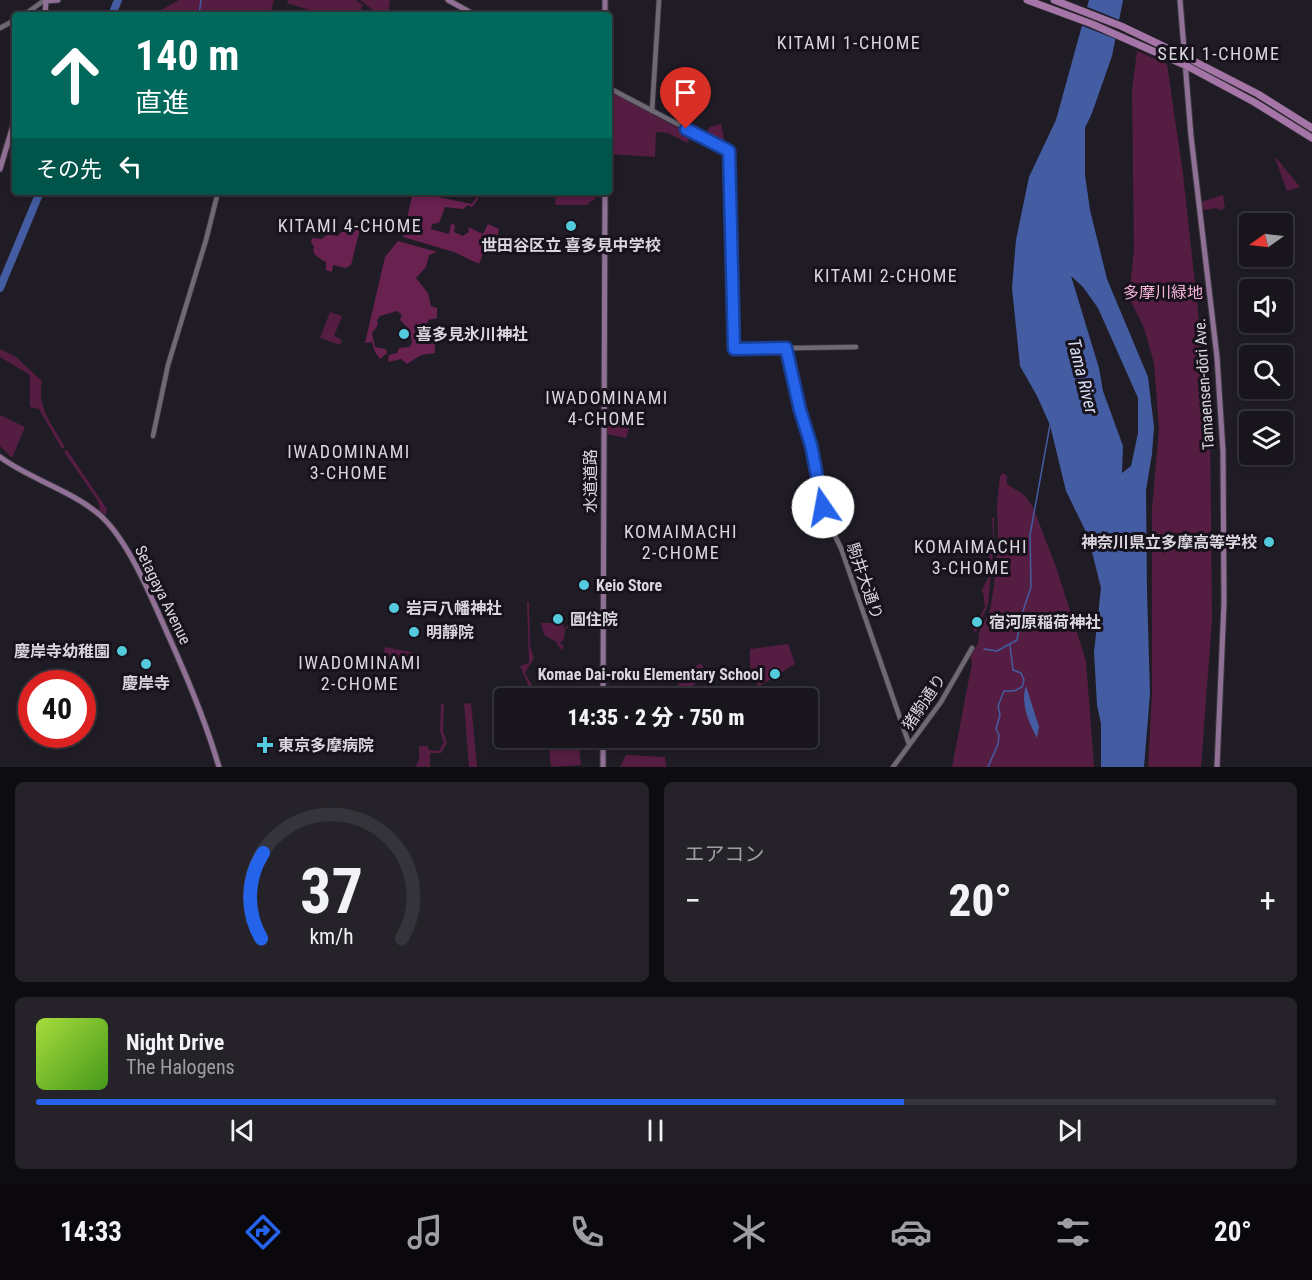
<!DOCTYPE html>
<html lang="ja">
<meta charset="utf-8">
<style>
body{margin:0;font-family:"Roboto Condensed","Noto Sans JP",sans-serif;background:#252229;color:#f1f3f6;height:100vh;display:flex;flex-direction:column;font-size:22px;white-space:nowrap}
*{box-sizing:border-box;margin:0}
p{font-size:20px;color:#9f9fa3}
.icon{flex:none;width:33px;height:33px;fill:none;stroke:currentColor;stroke-width:2;stroke-linecap:round;stroke-linejoin:round}
.map{position:relative;height:767px;overflow:hidden}
.sheet{display:flex;flex-direction:column;gap:15px;padding:15px;background:#0d0c0f;flex:1}
.sheet>*{flex:none}
.guide{position:absolute;left:12px;top:12px;width:600px;height:183px;border-radius:6px;box-shadow:0 3px 9px #0003,0 0 0 2px #36343b;background:#00695c;color:#fff;overflow:hidden}
.needle{width:39px;rotate:256deg}
.fabs{position:absolute;left:1239px;top:213px;display:grid;gap:12px}
.fabs a{display:grid;place-items:center;width:54px;height:54px;border-radius:6px;background:#18151c;box-shadow:0 3px 9px #0003,0 0 0 2px #36343b;font-size:30px}
.speed{position:absolute;left:18px;top:670px;display:flex;gap:12px;font-size:30px;font-weight:700;text-align:center}
.speed>*{display:grid;place-content:center;width:78px;height:78px;border-radius:50%;background:#18151c;box-shadow:0 3px 9px #0003,0 0 0 2px #36343b;line-height:1}
.speed .limit{border:9px solid #d22;background:#fff;color:#111}
.pin{position:absolute;display:grid;place-items:center;width:51px;height:51px;color:#fff;margin:-62px -26px;border-radius:50% 50% 50% 0;rotate:-45deg;box-shadow:0 0 6px #0007}
.pin .icon{rotate:45deg}
.me{position:absolute;width:66px;margin:-33px;rotate:348deg;stroke-linejoin:round;filter:drop-shadow(0 0 4px #0008)}
.turn{display:flex;align-items:center;gap:21px;height:126px;padding:0 24px;font-size:27px}
.turn .icon{width:78px;height:78px;stroke-width:2.5}
.turn b{display:block;font-size:42px;line-height:51px}
.then{display:flex;align-items:center;height:57px;padding:0 24px;background:#0003;gap:12px;font-size:22px}
.big{font-size:45px;font-weight:800;line-height:1.1}
.sheet .tile{flex:1;display:flex;flex-direction:column;justify-content:center;gap:9px;min-width:0;padding:0 21px;border-radius:9px;background:#252229}
.sheet .dial{align-items:center;gap:0}
.dial svg{height:156px;overflow:visible;fill:none;stroke:#36343b;stroke-width:7;stroke-linecap:round;text-anchor:middle}
.dial text{fill:#f1f3f6;stroke:none}
.song{display:flex;align-items:center;gap:18px}
.cover{width:72px;height:72px;border-radius:9px;background:linear-gradient(135deg,hsl(80 70% 55%),hsl(100 70% 35%))}
.played{height:6px;border-radius:3px;background:linear-gradient(90deg,#2563eb 70%,#36343b 70%)}
.keys{display:flex;justify-content:space-around;direction:ltr}
.heat{display:flex;justify-content:space-between;align-items:center;font-size:33px;direction:ltr}
.sheet .tiles{flex:1;display:grid;gap:15px;grid-template-columns:1fr 1fr}
.tile:last-child{grid-column:span 2}
.trip{position:absolute;left:494px;top:688px;width:324px;height:60px;border-radius:6px;background:#18151c;box-shadow:0 3px 9px #0003,0 0 0 2px #36343b;font-weight:800;line-height:60px;text-align:center}
.tab-bar{display:flex;height:96px;justify-content:space-around;align-items:center;background:#0a080b;color:#9f9fa3}
.tab-bar .icon{width:42px;height:42px}
.tab-bar .current{color:#2563eb}
.tab-bar b{font-size:27px;color:#f1f3f6}
.map>svg:first-child{display:block}
.green{fill:#561d42}
.forest{fill:#692150}
.water{fill:#435ca2;fill-rule:evenodd}
.pier{fill:#201c26}
.lines{fill:none;stroke-linecap:round;stroke-linejoin:round}
.stream{stroke:#435ca2;stroke-width:1.5}
.river{stroke:#435ca2;stroke-width:8}
.tertiary-casing{stroke:#3c3840;stroke-width:6}
.primary-casing{stroke:#3c3840;stroke-width:7}
.motorway-casing{stroke:#3c3840;stroke-width:8}
.tertiary{stroke:#6e6975;stroke-width:4.5}
.primary{stroke:#907094;stroke-width:5}
.motorway{stroke:#a675a8;stroke-width:7}
.motorway-bridge-casing{stroke:#3c3840;stroke-width:8;stroke-linecap:butt}
.motorway-bridge{stroke:#a675a8;stroke-width:7}
.route-casing{stroke:#184099;stroke-width:15}
.route{stroke:#2563eb;stroke-width:10}
.poi-dot{fill:#54cadd;stroke:#17121c;stroke-width:2}
.labels{text-anchor:middle;dominant-baseline:central;stroke-width:6;stroke-linejoin:round;paint-order:stroke}
.poi-label{font-size:16px;font-weight:bold;fill:#d9d6dd;stroke:#17121c;text-anchor:start}
.park-label{font-size:16px;fill:#f6b5d9;stroke:#17121c}
.street-label{font-size:16px;fill:#d9d6dd;stroke:#17121c}
.neighbourhood-label{font-size:18px;letter-spacing:1.5px;fill:#d9d6dd;stroke:#17121c}
.water-label{font-size:18px;font-style:italic;fill:#d4dcf1;stroke:#17121c}
</style>
<div class="map">
<svg width="1312" height="767" viewBox="0 0 1312 767">
<rect width="100%" height="100%" fill="#201c26"/>
<!-- green -->
<g class="green">
<path d="M179,0H274L270,15H160L159,11Z"/>
<path d="M288,0H356L363,5L358,15H325L287,3Z"/>
<path d="M360,0H390L388,15L374,11Z"/>
<path d="M1137,51L1167,64L1183,174L1210,421L1212,619L1201,767H1148L1152,694V509L1159,428L1154,363L1144,328L1129,297L1134,251L1132,91Z"/>
<path d="M609,91L691,135L687,143L668,133L656,132L655,157L609,154V128L613,127L614,116L609,111Z"/>
<path d="M721,124L726,148L705,136L710,127Z"/>
<path d="M1275,158L1277,159L1300,187L1287,191Z"/>
<path d="M556,192H595V200L591,201L587,205H555Z"/>
<path d="M1223,195L1225,209L1218,210L1217,208L1202,210L1201,202Z"/>
<path d="M330,312L342,316L334,336L342,340L340,345L320,338Z"/>
<path d="M0,349L16,357L42,381C36,407 53,426 65,447L62,449L39,409L30,407V375L0,357Z"/>
<path d="M607,410L631,422L626,438L606,434Z"/>
<path d="M0,415L25,427L12,458L0,446Z"/>
<path d="M67,450L107,509L105,517L99,512L100,508L98,501L64,452Z"/>
<path d="M1003,473L1007,476V484L1024,495L1033,507L1057,570L1086,661L1094,767H952L972,663L970,654L978,644L979,633L990,610L994,585L998,539L997,504L1000,476Z"/>
<path d="M992,518H994V543L988,605L976,632L973,630L985,607L983,592L981,591L990,575L989,555C995,547 993,529 992,518Z"/>
<path d="M527,602H529L530,646L534,658L525,673L534,689L531,699H523L530,689L520,666L529,663Z"/>
<path d="M573,618L576,624L565,629L564,639L560,643L564,647L562,650L557,644L558,643L544,635L541,623H563L564,628L574,623Z"/>
<path d="M788,644L795,664L758,687L750,666V649Z"/>
<path d="M385,647L415,653L410,665L383,658Z"/>
<path d="M701,663L705,673L681,699L672,694L687,672Z"/>
<path d="M471,703L477,767H469L464,704Z"/>
<path d="M441,704H444L443,731L447,743L441,753H430V767H415L419,760V746H428L429,750L439,751L444,742L440,731Z"/>
<path d="M548,738H578L581,765L551,767Z"/>
<path d="M626,755L665,757L666,767H620Z"/>
</g>
<!-- forest -->
<g class="forest">
<path d="M413,192L472,204L477,197L478,199L472,207L468,205L463,209L445,207L439,223L432,224L431,229L449,234L451,224L455,225L454,232L463,236L469,232L468,227L483,234L488,224L499,229L496,242L488,241L479,264L454,252L403,237Z"/>
<path d="M349,226L360,229L351,265L346,268L333,265L332,272L326,270V262C319,258 311,255 314,246L311,243L312,238L322,239C329,232 331,236 338,236L343,230L348,231Z"/>
<path d="M398,241L437,252L429,255L426,267L416,278L428,293L431,306L437,308V318L428,320C426,331 427,337 435,344V353L421,355L407,364L401,359L389,362L388,359L389,355L397,353L399,348L409,347L412,343L410,330L400,320L402,315L397,311L380,316L377,320L378,325L372,333L375,347L386,349L387,353L380,359L375,352L372,342L365,343L385,257Z"/>
</g>
<!-- water -->
<g class="water">
<path d="M1089,0H1123L1112,56L1092,113L1085,128V175L1090,210L1107,279L1148,377L1154,427L1152,454L1146,490L1147,591L1150,694L1144,767H1101V724L1097,705L1094,652L1101,588L1088,536L1066,491L1050,425L1037,396L1020,366L1012,288L1016,240L1029,177L1056,120ZM1071,276L1083,287L1098,308L1138,398V433L1131,466L1122,473L1123,446L1103,391L1099,368Z"/>
<path d="M1026,686L1039,727L1037,738C1029,723 1020,703 1026,686Z"/>
</g>
<!-- pier -->
<path class="pier" d="M1085,6L1122,21L1118,40L1080,25Z"/>
<g class="lines">
<!-- stream -->
<g class="stream">
<path d="M199,15L201,0"/>
<path d="M984,649L997,651L1017,640L1022,614L1031,587L1030,535L1050,425"/>
<path d="M988,767L998,744L999,735L996,729L1000,715L998,706L1004,691H1014L1022,687L1024,680L1021,673L1013,670L1010,645"/>
</g>
<!-- river -->
<g class="river">
<path d="M112,15L118,0"/>
<path d="M0,288L40,192"/>
</g>
<defs>
<g id="tertiary">
<path d="M24,15L42,2L46,1"/>
<path d="M0,28L15,20"/>
<path d="M609,88L729,151L734,349L856,347"/>
<path d="M652,111L659,0"/>
<path d="M786,348L800,410L811,445L821,500L828,522L841,548L909,744"/>
<path d="M153,436L168,365L206,240L218,192"/>
<path d="M893,767L941,702L972,648"/>
</g>
<g id="primary">
<path d="M448,0L475,15"/>
<path d="M1180,0L1191,136L1217,357L1223,451L1224,603L1217,767"/>
<path d="M46,1L58,0"/>
<path d="M45,15L46,0"/>
<path d="M605,15V0"/>
<path d="M0,169L15,119"/>
<path d="M0,457C31,480 74,491 102,517C127,541 147,587 161,619C183,668 204,716 219,767"/>
<path d="M603,699L605,192"/>
<path d="M603,767V738"/>
</g>
<g id="motorway">
<path d="M1188,58L1258,94L1312,128"/>
<path d="M1187,66L1254,102L1312,138"/>
</g>
</defs>
<!-- tertiary casing -->
<use href="#tertiary" class="tertiary-casing"/>
<!-- primary casing -->
<use href="#primary" class="primary-casing"/>
<!-- motorway casing -->
<use href="#motorway" class="motorway-casing"/>
<!-- tertiary -->
<use href="#tertiary" class="tertiary"/>
<!-- primary -->
<use href="#primary" class="primary"/>
<!-- motorway -->
<use href="#motorway" class="motorway"/>
<defs>
<g id="motorway-bridge">
<path d="M1027,0L1092,24L1187,66"/>
<path d="M1054,0L1121,26L1188,58"/>
</g>
</defs>
<!-- motorway-bridge casing -->
<use href="#motorway-bridge" class="motorway-bridge-casing"/>
<!-- motorway-bridge -->
<use href="#motorway-bridge" class="motorway-bridge"/>
</g>
<g class="lines">
<defs>
<path id="route" d="M686,129L729,151L734,349L786,348L800,410L811,445L823,507"/>
</defs>
<!-- route casing -->
<use href="#route" class="route-casing"/>
<!-- route -->
<use href="#route" class="route"/>
</g>
<!-- markers -->
<g class="poi-dot">
<circle cx="571" cy="226" r="6"/>
<circle cx="404" cy="334" r="6"/>
<circle cx="1269" cy="542" r="6"/>
<circle cx="584" cy="585" r="6"/>
<circle cx="394" cy="608" r="6"/>
<circle cx="558" cy="619" r="6"/>
<circle cx="977" cy="622" r="6"/>
<circle cx="414" cy="632" r="6"/>
<circle cx="122" cy="651" r="6"/>
<circle cx="146" cy="664" r="6"/>
<circle cx="775" cy="674" r="6"/>
<path d="M262 736h6v6h6v6h-6v6h-6v-6h-6v-6h6z"/>
</g>
<g class="labels">
<!-- poi labels -->
<g class="poi-label">
<text x="571" y="245" text-anchor="middle">世田谷区立 喜多見中学校</text>
<text x="416" y="334">喜多見氷川神社</text>
<text x="1257" y="542" text-anchor="end">神奈川県立多摩高等学校</text>
<text x="596" y="585">Keio Store</text>
<text x="406" y="608">岩戸八幡神社</text>
<text x="570" y="619">圓住院</text>
<text x="989" y="622">宿河原稲荷神社</text>
<text x="426" y="632">明靜院</text>
<text x="110" y="651" text-anchor="end">慶岸寺幼稚園</text>
<text x="763" y="674" text-anchor="end">Komae Dai-roku Elementary School</text>
<text x="146" y="683" text-anchor="middle">慶岸寺</text>
<text x="278" y="745">東京多摩病院</text>
</g>
<!-- park labels -->
<g class="park-label">
<text x="1163" y="292">多摩川緑地</text>
</g>
<!-- street labels -->
<g class="street-label">
<text transform="translate(1204 384) rotate(-94)">Tamaensen-dōri Ave.</text>
<text transform="translate(590 481) rotate(-90)">水道道路</text>
<text transform="translate(865 581) rotate(71)">駒井大通り</text>
<text transform="translate(163 595) rotate(64)">Setagaya Avenue</text>
<text transform="translate(924 702) rotate(-56)">猪駒通り</text>
</g>
<!-- neighbourhood labels -->
<g class="neighbourhood-label">
<text x="849" y="42">KITAMI 1-CHOME</text>
<text x="1219" y="53">SEKI 1-CHOME</text>
<text x="350" y="225">KITAMI 4-CHOME</text>
<text x="886" y="275">KITAMI 2-CHOME</text>
<text x="607" y="397">IWADOMINAMI<tspan x="607" dy="21">4-CHOME</tspan></text>
<text x="349" y="451">IWADOMINAMI<tspan x="349" dy="21">3-CHOME</tspan></text>
<text x="681" y="531">KOMAIMACHI<tspan x="681" dy="21">2-CHOME</tspan></text>
<text x="971" y="546">KOMAIMACHI<tspan x="971" dy="21">3-CHOME</tspan></text>
<text x="360" y="662">IWADOMINAMI<tspan x="360" dy="21">2-CHOME</tspan></text>
</g>
<!-- water labels -->
<g class="water-label">
<text transform="translate(1083 376) rotate(76)">Tama River</text>
</g>
</g>
</svg>
<div class="fabs">
<a><svg class="needle" viewBox="-14 -14 28 28"><path d="M0-13l5 13h-10z" fill="#e53935"/><path d="M0 13l5-13h-10z" fill="#9f9fa3"/></svg></a>
<a><svg class="icon" aria-label="sound" viewBox="0 0 24 24"><path d="M4 9h4l5-4v14l-5-4H4zM17 9q2 3 0 6"/></svg></a>
<a><svg class="icon" aria-label="search" viewBox="0 0 24 24"><circle cx="10" cy="10" r="6"/><path d="M15 15l6 6"/></svg></a>
<a><svg class="icon" aria-label="layers" viewBox="0 0 24 24"><path d="M12 4l9 5-9 5-9-5zM3 14l9 5 9-5"/></svg></a>
</div>
<div class="speed"><div class="limit">40</div></div>
<div class="pin" style="left:686px;top:129px;background:#d93025"><svg class="icon" aria-label="arrive" viewBox="0 0 24 24"><path d="M6 21V4h12l-3 4 3 4H6"/></svg></div>
<svg class="me" style="left:823px;top:507px" viewBox="-20 -20 40 40"><circle r="19" fill="#fff"/><path d="M0-13L10 11 0 6-10 11z" fill="#2563eb"/></svg>
<div class="trip">14:35 · 2 分 · 750 m</div>
<div class="guide">
<div class="turn"><svg class="icon" aria-label="ahead" viewBox="0 0 24 24"><path d="M12 20V5M6 11l6-6 6 6"/></svg><div><b>140 m</b>直進</div></div>
<div class="then">その先<svg class="icon" aria-label="left" viewBox="0 0 24 24"><path d="M17 20v-9H6M10 6l-5 5 5 5"/></svg></div>
</div>
</div>
<section class="sheet">
<div class="tiles">
<div class="tile dial"><svg viewBox="0 0 100 80">
<path d="M14 69A42 42 0 1 1 86 69"/>
<path d="M14 69A42 42 0 0 1 15 25" stroke="#2563eb"/>
<text x="50" y="56" font-size="32" font-weight="700">37</text>
<text x="50" y="72" font-size="11">km/h</text>
</svg></div>
<div class="tile"><p>エアコン</p>
<div class="heat"><a>−</a><b class="big">20°</b><a>+</a></div>
</div>
<div class="tile">
<div class="song"><i class="cover"></i><div><b>Night Drive</b><p>The Halogens</p></div></div>
<div class="played"></div>
<div class="keys"><svg class="icon" aria-label="previous" viewBox="0 0 24 24"><path d="M18 5L8 12l10 7zM5 5v14"/></svg><svg class="icon" aria-label="pause" viewBox="0 0 24 24"><path d="M8 5v14M16 5v14"/></svg><svg class="icon" aria-label="next" viewBox="0 0 24 24"><path d="M6 5l10 7-10 7zM19 5v14"/></svg></div>
</div>
</div>
</section>
<nav class="tab-bar">
<b>14:33</b>
<svg class="icon current" aria-label="directions" viewBox="0 0 24 24"><path d="M12 3l9 9-9 9-9-9zM9 14v-3h6M13 9l2 2-2 2"/></svg>
<svg class="icon" aria-label="music" viewBox="0 0 24 24"><path d="M9 18V5l10-2v13"/><circle cx="6" cy="18" r="3"/><circle cx="16" cy="16" r="3"/></svg>
<svg class="icon" aria-label="phone" viewBox="0 0 24 24"><path d="M5 4h4l2 5-3 2q2 4 5 5l2-3 5 2v4C11 20 4 13 5 4z"/></svg>
<svg class="icon" aria-label="climate" viewBox="0 0 24 24"><path d="M12 3v18M4 7l16 10M4 17L20 7"/></svg>
<svg class="icon" aria-label="car" viewBox="0 0 24 24"><path d="M5 17H2v-5l4-1 3-4h7l3 4 3 1v5h-3M9 17h6M6 11h13"/><circle cx="7" cy="17" r="2"/><circle cx="17" cy="17" r="2"/></svg>
<svg class="icon" aria-label="filters" viewBox="0 0 24 24"><path d="M4 7h16M4 17h16"/><circle cx="9" cy="7" r="2"/><circle cx="15" cy="17" r="2"/></svg>
<b>20°</b>
</nav>
